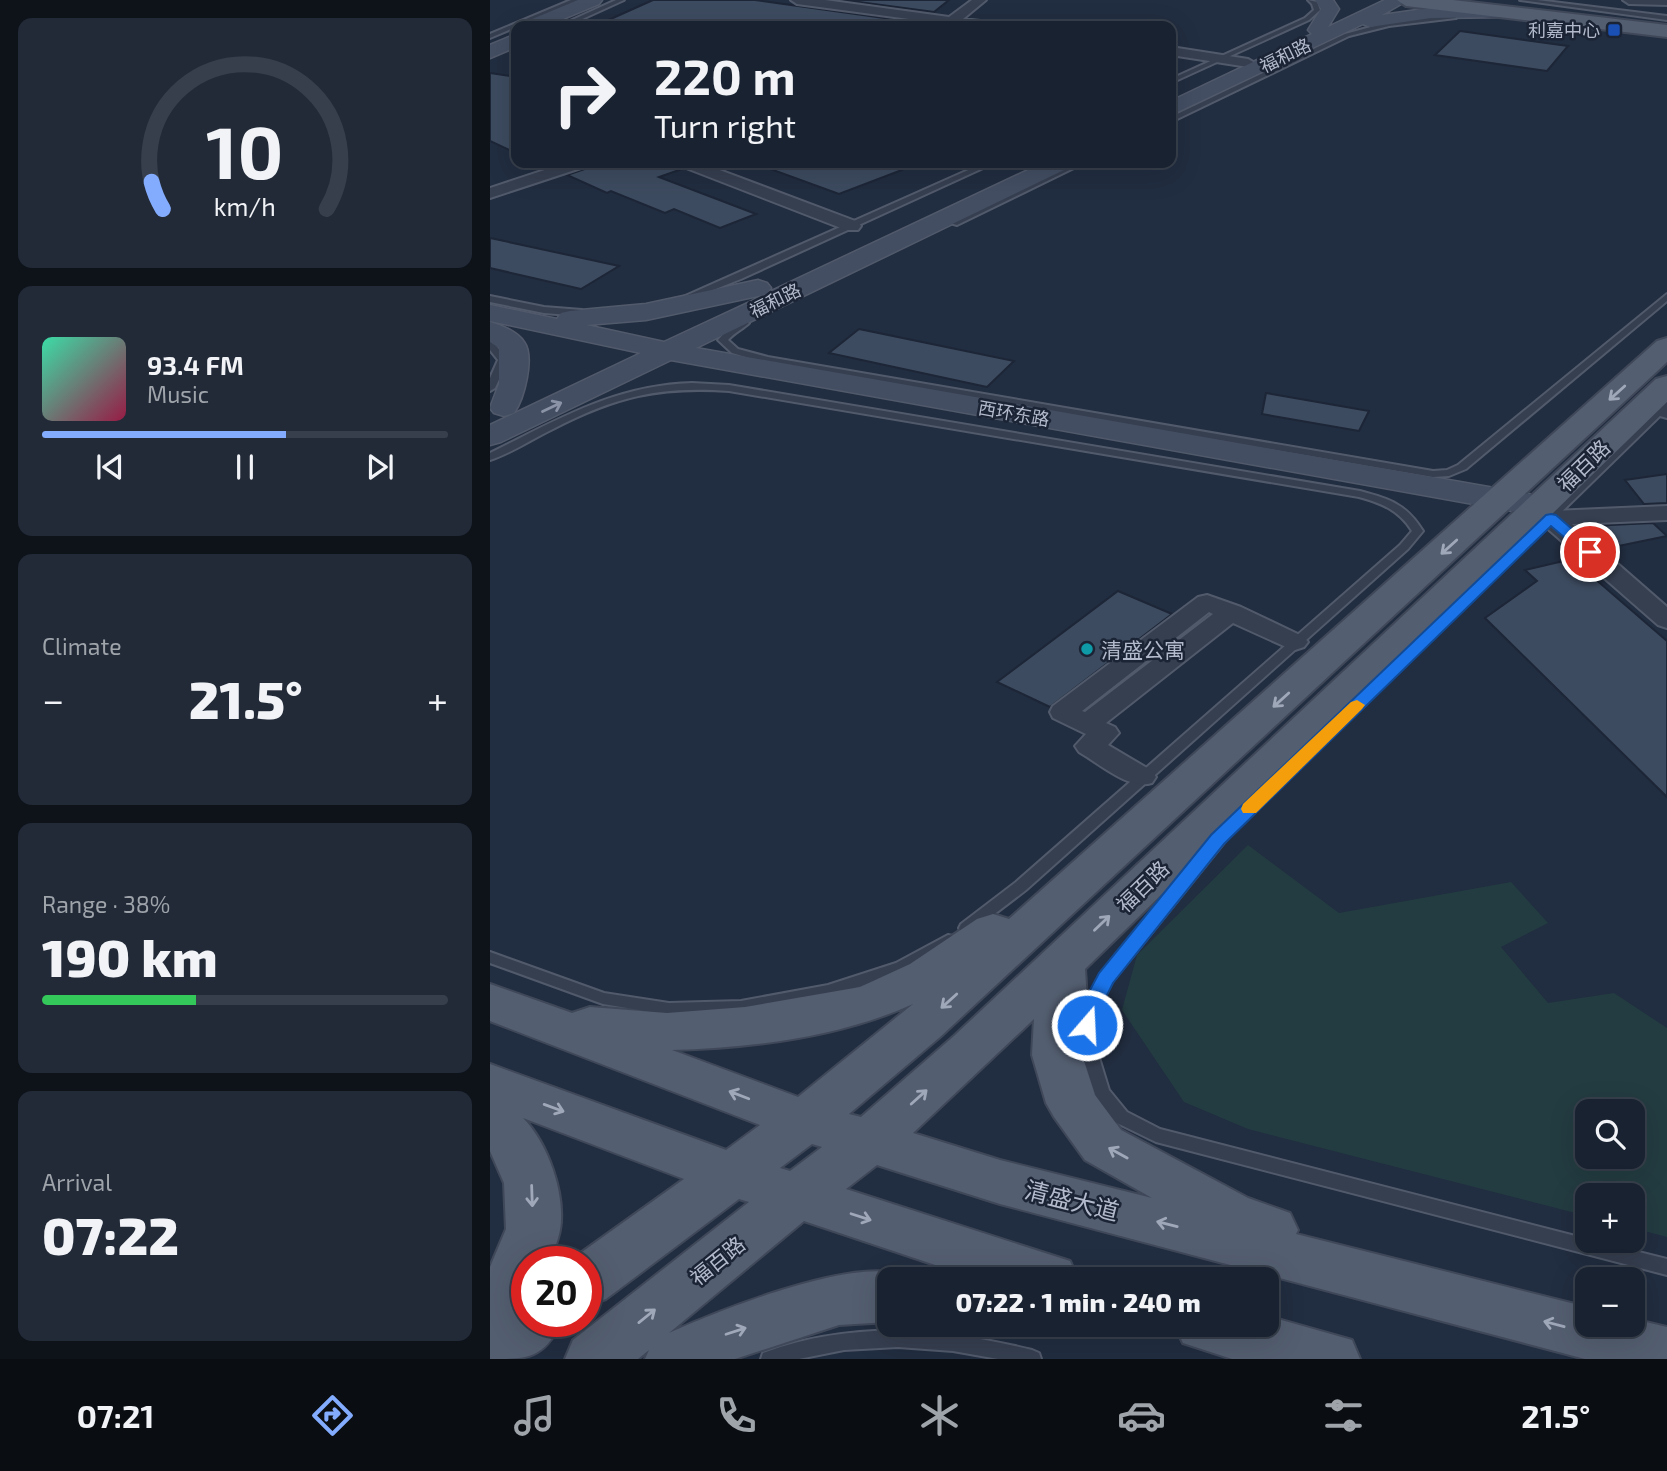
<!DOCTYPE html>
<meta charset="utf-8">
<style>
body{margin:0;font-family:"Exo 2","Noto Sans SC",sans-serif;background:#222a38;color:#f1f3f6;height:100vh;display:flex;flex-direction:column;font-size:26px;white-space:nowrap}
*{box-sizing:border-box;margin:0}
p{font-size:23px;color:#9fa4ab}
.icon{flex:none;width:38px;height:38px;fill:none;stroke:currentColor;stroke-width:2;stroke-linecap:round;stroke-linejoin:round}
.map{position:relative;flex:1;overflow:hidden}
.drawer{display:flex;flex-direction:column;gap:18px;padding:18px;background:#0e131a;width:490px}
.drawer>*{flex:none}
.hud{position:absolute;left:21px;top:21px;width:665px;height:147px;border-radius:14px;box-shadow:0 7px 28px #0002,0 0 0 2px #373f4c;background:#192230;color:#f1f3f6;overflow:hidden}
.tools{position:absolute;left:1085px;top:1099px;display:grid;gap:14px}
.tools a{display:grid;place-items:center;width:70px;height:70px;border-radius:14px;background:#192230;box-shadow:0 7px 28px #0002,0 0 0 2px #373f4c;font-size:35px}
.speed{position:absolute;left:21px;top:1246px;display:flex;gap:14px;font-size:35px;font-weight:700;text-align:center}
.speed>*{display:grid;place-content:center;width:91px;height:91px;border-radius:50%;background:#192230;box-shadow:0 7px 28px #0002,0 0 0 2px #373f4c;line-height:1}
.speed .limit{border:10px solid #d22;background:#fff;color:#111}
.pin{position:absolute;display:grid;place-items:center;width:60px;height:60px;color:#fff;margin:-30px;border:4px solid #fff;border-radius:50%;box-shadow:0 2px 7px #0007}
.me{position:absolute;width:77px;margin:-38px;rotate:19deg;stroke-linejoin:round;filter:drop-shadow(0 0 5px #0008)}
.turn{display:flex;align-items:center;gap:24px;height:147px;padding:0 28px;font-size:32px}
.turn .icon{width:91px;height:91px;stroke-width:2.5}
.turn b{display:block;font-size:49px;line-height:60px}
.big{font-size:52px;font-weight:800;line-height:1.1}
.drawer .tile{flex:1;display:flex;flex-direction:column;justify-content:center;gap:10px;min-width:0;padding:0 24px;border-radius:14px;background:#222a38}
.drawer .dial{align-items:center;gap:0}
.dial svg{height:182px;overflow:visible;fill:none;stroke:#373f4c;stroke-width:7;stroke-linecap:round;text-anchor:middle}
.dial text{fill:#f1f3f6;stroke:none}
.song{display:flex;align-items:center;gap:21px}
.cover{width:84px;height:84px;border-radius:10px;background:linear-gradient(135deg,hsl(160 70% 55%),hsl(340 70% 35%))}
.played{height:7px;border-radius:4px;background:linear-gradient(90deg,#83acff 60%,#373f4c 60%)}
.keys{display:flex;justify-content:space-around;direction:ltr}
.heat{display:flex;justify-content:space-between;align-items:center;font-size:38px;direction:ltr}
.charge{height:10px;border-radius:5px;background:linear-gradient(90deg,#34c759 38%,#373f4c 0)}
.trip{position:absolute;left:387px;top:1267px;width:402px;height:70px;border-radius:14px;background:#192230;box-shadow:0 7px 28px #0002,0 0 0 2px #373f4c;font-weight:800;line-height:70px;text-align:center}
.tab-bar{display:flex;height:112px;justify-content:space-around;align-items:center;background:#0a0e13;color:#9fa4ab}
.tab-bar .icon{width:49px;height:49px}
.tab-bar .selected{color:#83acff}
.tab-bar b{font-size:32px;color:#f1f3f6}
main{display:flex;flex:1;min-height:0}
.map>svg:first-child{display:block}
.green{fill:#233c41;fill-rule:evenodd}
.building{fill:#3d4b60;stroke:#1d2637;stroke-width:2}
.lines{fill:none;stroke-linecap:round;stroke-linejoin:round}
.lane-casing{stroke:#515a6b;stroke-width:4}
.street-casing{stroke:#515a6b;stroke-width:4}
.secondary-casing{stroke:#515a6b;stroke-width:3}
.primary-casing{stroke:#3f4859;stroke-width:4}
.lane{fill:#363f50;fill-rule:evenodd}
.street{fill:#363f50;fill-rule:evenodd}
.secondary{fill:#434e63;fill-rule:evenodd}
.primary{fill:#535e70;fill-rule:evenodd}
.oneway{stroke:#9fa8b9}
.oneway2{stroke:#8b94a7}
.route{fill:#1a73e8;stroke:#114b97;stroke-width:2}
.slow{fill:#f59e0b}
.transit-dot{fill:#1a4fb4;stroke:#1b2435;stroke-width:2.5}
.culture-dot{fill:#0f9aa8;stroke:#1b2435;stroke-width:2.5}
.labels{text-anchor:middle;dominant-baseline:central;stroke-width:5;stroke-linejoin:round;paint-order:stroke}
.far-poi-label{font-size:18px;fill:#b2bacb;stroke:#1b2435;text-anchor:end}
.far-street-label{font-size:18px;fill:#b2bacb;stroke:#1b2435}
.street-label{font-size:21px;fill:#b2bacb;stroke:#1b2435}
.poi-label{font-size:21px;fill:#b2bacb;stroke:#1b2435;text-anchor:start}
.near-street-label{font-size:24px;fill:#b2bacb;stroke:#1b2435}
</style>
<main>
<section class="drawer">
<div class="tile dial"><svg viewBox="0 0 100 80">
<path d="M14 69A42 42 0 1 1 86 69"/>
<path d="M14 69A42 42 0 0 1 9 57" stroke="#83acff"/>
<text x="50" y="56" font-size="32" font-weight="700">10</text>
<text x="50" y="72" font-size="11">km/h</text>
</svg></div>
<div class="tile">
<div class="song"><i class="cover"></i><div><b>93.4 FM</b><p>Music</p></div></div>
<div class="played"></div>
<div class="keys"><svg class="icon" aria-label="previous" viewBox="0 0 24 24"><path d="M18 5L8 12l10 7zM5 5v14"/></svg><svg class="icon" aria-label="pause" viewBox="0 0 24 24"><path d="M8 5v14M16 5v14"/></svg><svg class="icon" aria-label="next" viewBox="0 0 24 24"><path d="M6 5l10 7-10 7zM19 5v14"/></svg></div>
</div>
<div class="tile"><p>Climate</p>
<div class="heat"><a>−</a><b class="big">21.5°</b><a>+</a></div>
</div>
<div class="tile"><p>Range · 38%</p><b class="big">190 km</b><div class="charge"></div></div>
<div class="tile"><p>Arrival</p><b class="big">07:22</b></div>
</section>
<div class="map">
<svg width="1177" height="1359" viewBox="0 0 1177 1359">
<rect width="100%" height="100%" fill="#212d40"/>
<!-- green -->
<path class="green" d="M758,845L849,913L1021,882L1058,923L1011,947L1058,1003L1124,993L1177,1028V1237L1143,1228V1195H1097V1216L758,1129L694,1102L632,1010L647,955ZM1097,1111H1143V1157H1097Z"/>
<!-- building -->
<g class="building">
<path d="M163,0H265L430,23L426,26H105Z"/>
<path d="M354,0H459L444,12Z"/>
<path d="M970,31L1078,46L1057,71L945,55Z"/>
<path d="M0,73L26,77V153L0,141Z"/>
<path d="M102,163H186L192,169L169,177L266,214L230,228L184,209L175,213L121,191L117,193L77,175L98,168Z"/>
<path d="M272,163H425V165L349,194L272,166Z"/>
<path d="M0,238L129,266L91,289L0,268Z"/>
<path d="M369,329L524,361L497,387L339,353Z"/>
<path d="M776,393L879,411L869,431L772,414Z"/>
<path d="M1177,474V503L1154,504L1135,480Z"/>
<path d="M1163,523L1177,536L1114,549L1094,530L1120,525Z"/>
<path d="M1082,559L1177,641V797L995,618L1047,581L1035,570Z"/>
<path d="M628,591L682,614L560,707L507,682Z"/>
</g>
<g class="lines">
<defs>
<g id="lane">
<path d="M81,0H89L0,38V34Z"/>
<path d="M126,0H134L77,26H69Z"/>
<path d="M818,0L827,2L830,10L819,20L681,83V79L815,18L824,10L822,4Z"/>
<path d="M1030,0H1047L1177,16V20Z"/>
<path d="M964,15L966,18L899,26L859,36L681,122V117L855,34L899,22Z"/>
<path d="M494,163H504L251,279L200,299L193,297Z"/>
<path d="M585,163H594L467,225L460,223Z"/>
<path d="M1177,294V301L976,469L959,476L943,477L277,363L242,353L228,340L241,326L255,320L259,323C253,329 245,332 238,340L248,349L278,357L943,471L957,470L968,465Z"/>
<path d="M0,296L54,307L92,310L96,313L92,316L54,313L0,302Z"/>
<path d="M0,341L3,342L18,360L5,388L0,391V378L8,360L0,350Z"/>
<path d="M202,383L239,385L870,491C900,499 916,504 933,531L918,549L536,890L481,932L476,933L471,932L469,928L471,924L526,882L910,545L922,531C909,510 891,503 869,497L239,391C169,386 125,397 63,429C42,439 22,453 0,460V453C67,420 125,385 202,383Z"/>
<path d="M1177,401V409L762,814H752L750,811L752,808L1174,402Z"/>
<path d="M736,826L741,828L743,831L741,834L622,982L607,1011L603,1038L619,1090L637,1112L670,1129L1097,1239V1241H1105L1177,1259V1275L666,1142L625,1122L606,1097L587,1038L591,1011L611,975L731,828Z"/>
<path d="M458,935L463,936L465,940L463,944L416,971L344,995L251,1013L179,1015L113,1004L0,963V952L114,993L179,1003L251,1001L338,985L406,963Z"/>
<path d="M408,1330C454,1332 498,1339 542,1350L549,1353L551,1359H508L463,1351L408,1347L354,1350L309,1359H271L273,1353C317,1336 362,1331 408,1330Z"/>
</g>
<g id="street">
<path d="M301,0H335L459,17L482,0H496L473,19L499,22L506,26H448L449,23L307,4Z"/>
<path d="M1133,0H1177V5L1139,4Z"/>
<path d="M681,47L758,59L765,63L758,67L681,55Z"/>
<path d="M76,163H99L97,166L0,198V188Z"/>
<path d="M189,163H211L368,222L371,226L368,230H356L191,166Z"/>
<path d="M1172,402L1177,403V418L1170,416L1162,408L1165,404Z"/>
<path d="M1177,506V520L1082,524L1177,607V628L1168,625L1042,515L1045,510L1053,508L1063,511Z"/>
<path d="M717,595L751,607L814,637L818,642L814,647L805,650L796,647L743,623L616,723L625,727L629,733L618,745L662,771L666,777L662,783C638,790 610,764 589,752L585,746L596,734L563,718L560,712L563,706L708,597ZM719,612L723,614L595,712L592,711Z"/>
</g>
<g id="secondary">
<path d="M88,0H112L109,4L56,26H32L35,22Z"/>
<path d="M825,0H843L849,9L838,27L895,0H918L892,15L941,8L1017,7L1026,12L1017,17L941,18L880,27L873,24L681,115V101L822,34L818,30L831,9Z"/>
<path d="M26,34V47L0,58V45Z"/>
<path d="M553,163H581L578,168L206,348L1050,496L1061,499L1066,506L1061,513L1050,516L181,360L11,442L0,445V425L151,353L0,321V305L67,319L71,313L80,311L156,304L268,280L277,283L281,288L277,293ZM277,294L174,342L96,325L156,320Z"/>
<path d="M0,322C11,325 28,332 34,342C45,357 34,399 24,413L14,416L4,413L0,408L9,384V348L0,342Z"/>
</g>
<g id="primary">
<path d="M907,0H963L1177,25V37L916,6Z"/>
<path d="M1177,338V362L450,1037L359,1114L371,1117L464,1036L1166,379L1177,376V402L595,969L597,1000L590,1029L592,1055L605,1095L631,1130L758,1198L800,1213L808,1230L806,1234L1097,1307V1325H1143V1319L1177,1327V1359H1095L510,1204L387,1165L356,1189L580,1261L588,1279H487L314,1221L179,1333C230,1310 345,1265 399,1272C405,1273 413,1277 419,1279H399V1322L349,1325L245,1359H155L159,1350L148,1359H75L83,1340L259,1202L249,1199L116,1299L96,1306V1262H78L194,1179L33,1118C58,1143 76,1195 70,1230C68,1241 63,1252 60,1262H37V1321H72C54,1359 38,1359 0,1359V1267L16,1229L14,1183L0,1151V1064L236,1150L270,1125L0,1021V984L82,1013L100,1007L177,1013L255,1007L370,987L420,964L487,919L503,914L519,919L1167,341ZM423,1004L308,1097L182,1050C262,1048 350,1037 423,1004ZM544,1019L542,1055L556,1103L564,1117L595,1160L662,1198L510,1160L423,1133ZM322,1144L332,1147L300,1171L290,1168Z"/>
<path d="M777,1316L862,1340L870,1359H742L693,1343L684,1325H777Z"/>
</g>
</defs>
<!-- lane casing -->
<use href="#lane" class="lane-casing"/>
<!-- street casing -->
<use href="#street" class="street-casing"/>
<!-- secondary casing -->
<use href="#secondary" class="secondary-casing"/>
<!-- primary casing -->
<use href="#primary" class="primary-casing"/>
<!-- lane -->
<use href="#lane" class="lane"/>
<!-- street -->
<use href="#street" class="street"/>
<!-- secondary -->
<use href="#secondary" class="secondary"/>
<!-- primary -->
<use href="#primary" class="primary"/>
</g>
<!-- one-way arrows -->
<defs><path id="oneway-shaft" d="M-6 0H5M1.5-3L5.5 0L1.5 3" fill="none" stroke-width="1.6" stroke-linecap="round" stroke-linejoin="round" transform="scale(1.75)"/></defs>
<g class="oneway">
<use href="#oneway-shaft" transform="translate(1127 393) rotate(138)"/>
<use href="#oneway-shaft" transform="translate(959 547) rotate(138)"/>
<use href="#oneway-shaft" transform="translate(791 700) rotate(138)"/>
<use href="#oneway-shaft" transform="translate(612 923) rotate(-44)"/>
<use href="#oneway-shaft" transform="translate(459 1001) rotate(138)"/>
<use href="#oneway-shaft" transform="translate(249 1095) rotate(-159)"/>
<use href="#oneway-shaft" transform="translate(429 1097) rotate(-42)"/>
<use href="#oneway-shaft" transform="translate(64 1108) rotate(20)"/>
<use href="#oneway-shaft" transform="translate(628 1153) rotate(-151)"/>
<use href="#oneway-shaft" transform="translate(42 1196) rotate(88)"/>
<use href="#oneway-shaft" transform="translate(371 1217) rotate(18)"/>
<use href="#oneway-shaft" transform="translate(677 1224) rotate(-166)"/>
<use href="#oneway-shaft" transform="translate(157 1316) rotate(-39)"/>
<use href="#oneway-shaft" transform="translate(1064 1324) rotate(-165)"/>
<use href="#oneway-shaft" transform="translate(246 1331) rotate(-18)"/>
</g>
<use class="oneway2" href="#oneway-shaft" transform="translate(62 407) rotate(-25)"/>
<!-- route -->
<path class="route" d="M1061,514L1066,515L1105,549L1107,552L1105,555H1095L1061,526L734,844L623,983L609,1011L604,1030L597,1032L590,1030L587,1025L589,1011L609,973L721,835L1056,515Z"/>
<!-- slow -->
<path class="slow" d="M867,700L875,705L872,709L766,813H753L751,809L753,804L861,702Z"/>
<!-- markers -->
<rect class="transit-dot" x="1117" y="23" width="14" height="14" rx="3.5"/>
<circle class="culture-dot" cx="597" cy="649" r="7"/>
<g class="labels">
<!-- far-poi labels -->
<g class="far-poi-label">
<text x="1110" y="30">利嘉中心</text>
</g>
<!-- far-street labels -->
<g class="far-street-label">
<text transform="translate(795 55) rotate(-26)">福和路</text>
<text transform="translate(285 300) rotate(-26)">福和路</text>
<text transform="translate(524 413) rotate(10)">西环东路</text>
</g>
<!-- street labels -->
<g class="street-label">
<text transform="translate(1093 465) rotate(-44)">福百路</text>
<text transform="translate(652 886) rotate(-44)">福百路</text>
<text transform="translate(227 1260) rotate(-39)">福百路</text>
</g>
<!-- poi labels -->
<g class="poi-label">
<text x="611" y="649">清盛公寓</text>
</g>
<!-- near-street labels -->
<g class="near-street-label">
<text transform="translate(582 1200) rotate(14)">清盛大道</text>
</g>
</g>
</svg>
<div class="tools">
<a><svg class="icon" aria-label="search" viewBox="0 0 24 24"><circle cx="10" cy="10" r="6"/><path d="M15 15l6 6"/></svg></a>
<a>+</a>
<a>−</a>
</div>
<div class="speed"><div class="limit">20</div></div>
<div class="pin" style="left:1100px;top:552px;background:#d93025"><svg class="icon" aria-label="arrive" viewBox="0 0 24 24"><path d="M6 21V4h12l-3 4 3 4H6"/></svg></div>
<svg class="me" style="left:597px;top:1025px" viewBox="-20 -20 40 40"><circle r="17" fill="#1a73e8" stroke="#fff" stroke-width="3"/><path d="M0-11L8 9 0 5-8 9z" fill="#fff"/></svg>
<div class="trip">07:22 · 1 min · 240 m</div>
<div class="hud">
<div class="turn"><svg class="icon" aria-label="right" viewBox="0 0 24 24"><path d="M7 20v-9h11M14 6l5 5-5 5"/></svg><div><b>220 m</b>Turn right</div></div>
</div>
</div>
</main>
<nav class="tab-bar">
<b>07:21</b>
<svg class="icon selected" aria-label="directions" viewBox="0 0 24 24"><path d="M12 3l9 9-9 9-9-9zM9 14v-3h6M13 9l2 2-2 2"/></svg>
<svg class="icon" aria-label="music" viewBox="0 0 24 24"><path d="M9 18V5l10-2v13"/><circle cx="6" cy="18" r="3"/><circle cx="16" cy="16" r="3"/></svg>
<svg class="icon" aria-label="phone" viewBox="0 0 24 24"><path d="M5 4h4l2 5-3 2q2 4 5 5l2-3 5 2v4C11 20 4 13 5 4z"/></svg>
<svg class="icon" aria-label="climate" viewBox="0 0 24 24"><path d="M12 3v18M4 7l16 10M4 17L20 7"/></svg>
<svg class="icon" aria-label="car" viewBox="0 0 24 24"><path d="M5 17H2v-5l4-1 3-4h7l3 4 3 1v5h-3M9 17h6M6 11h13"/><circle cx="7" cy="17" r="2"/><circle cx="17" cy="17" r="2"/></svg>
<svg class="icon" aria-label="filters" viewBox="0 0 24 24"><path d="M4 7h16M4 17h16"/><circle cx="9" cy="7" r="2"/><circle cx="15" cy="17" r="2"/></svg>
<b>21.5°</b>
</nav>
